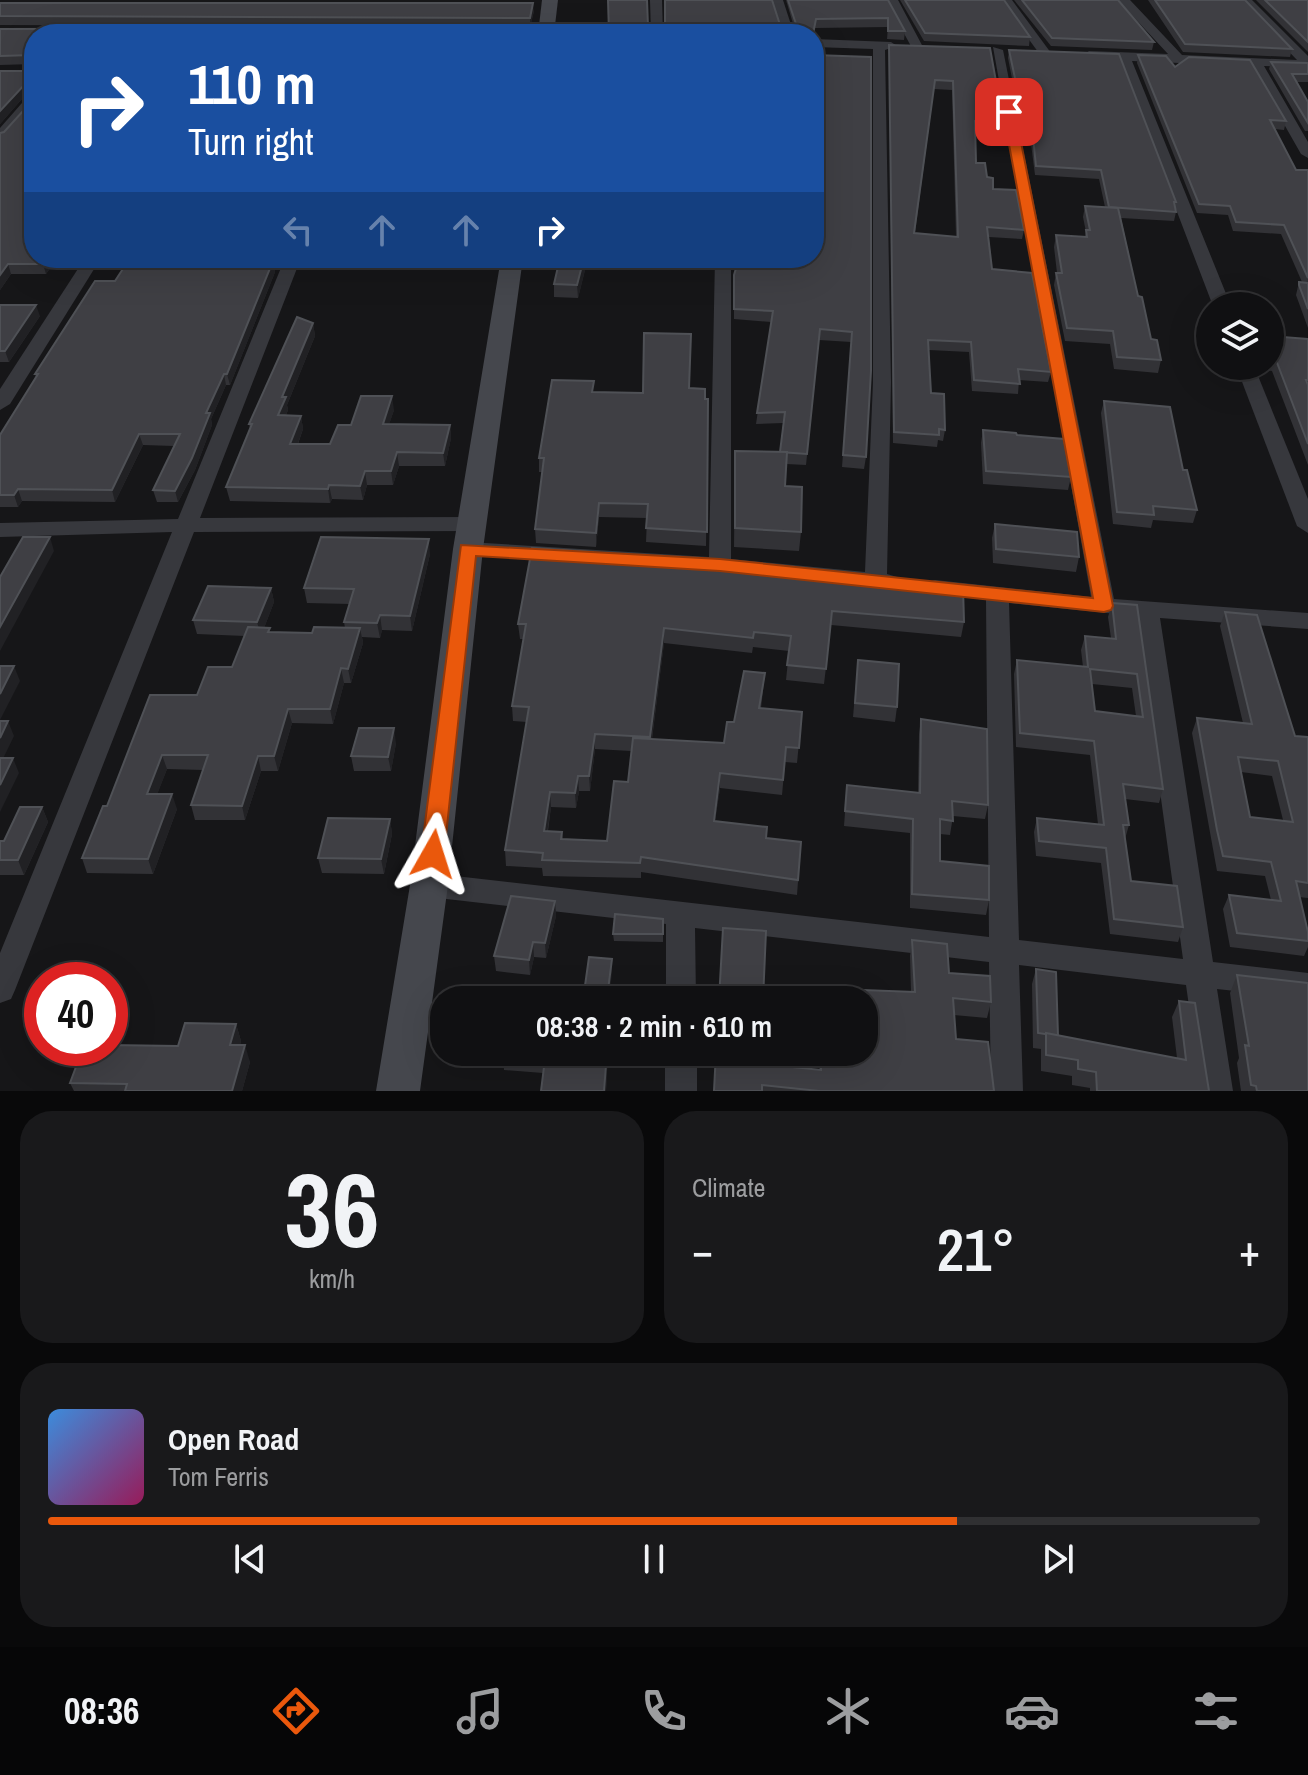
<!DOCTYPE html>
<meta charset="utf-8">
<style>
body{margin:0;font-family:"Archivo Narrow",sans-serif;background:#19191b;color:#f1f3f6;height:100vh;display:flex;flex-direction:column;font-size:30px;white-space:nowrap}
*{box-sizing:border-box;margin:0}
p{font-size:26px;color:#9c9d9f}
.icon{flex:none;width:44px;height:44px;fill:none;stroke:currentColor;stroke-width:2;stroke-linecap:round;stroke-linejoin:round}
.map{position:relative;height:1091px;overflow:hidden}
.drawer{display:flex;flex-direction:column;gap:20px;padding:20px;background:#09090a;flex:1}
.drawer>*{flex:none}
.hud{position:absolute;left:24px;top:24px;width:800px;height:244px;border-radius:32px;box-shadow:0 8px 32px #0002,0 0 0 2px #303032;background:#1a4fa0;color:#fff;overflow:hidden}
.controls{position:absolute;left:1196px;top:292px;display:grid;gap:16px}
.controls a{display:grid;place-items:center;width:88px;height:88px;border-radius:50%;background:#101012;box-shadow:0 8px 32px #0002,0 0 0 2px #303032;font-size:40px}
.speed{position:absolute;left:24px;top:962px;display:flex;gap:16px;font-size:40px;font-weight:700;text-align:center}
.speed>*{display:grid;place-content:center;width:104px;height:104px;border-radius:50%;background:#101012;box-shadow:0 8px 32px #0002,0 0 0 2px #303032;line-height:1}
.speed .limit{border:12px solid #d22;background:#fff;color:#111}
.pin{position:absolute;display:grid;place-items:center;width:68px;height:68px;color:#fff;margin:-34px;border-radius:16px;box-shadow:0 4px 12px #0006}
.me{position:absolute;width:88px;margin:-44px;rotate:6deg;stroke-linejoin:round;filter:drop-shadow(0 0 6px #0008)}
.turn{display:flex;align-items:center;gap:28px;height:168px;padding:0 32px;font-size:36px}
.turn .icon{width:104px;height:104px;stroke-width:2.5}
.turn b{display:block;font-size:56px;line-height:68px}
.lanes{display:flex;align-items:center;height:76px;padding:0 32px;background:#0003;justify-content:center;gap:40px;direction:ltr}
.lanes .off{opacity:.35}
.big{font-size:60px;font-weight:600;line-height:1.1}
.drawer .card{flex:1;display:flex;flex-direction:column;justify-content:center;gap:12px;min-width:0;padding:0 28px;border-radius:32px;background:#19191b}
.drawer .dial{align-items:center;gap:0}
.dial b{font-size:104px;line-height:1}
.song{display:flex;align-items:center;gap:24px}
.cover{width:96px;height:96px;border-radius:12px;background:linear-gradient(135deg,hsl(210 70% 55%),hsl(330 70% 35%))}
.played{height:8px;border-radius:4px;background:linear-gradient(90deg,#ea580c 75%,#303032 75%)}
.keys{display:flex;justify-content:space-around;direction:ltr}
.heat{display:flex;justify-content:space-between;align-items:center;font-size:44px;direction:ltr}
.drawer .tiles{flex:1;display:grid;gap:20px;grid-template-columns:1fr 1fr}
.card:last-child{grid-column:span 2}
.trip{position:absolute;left:430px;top:986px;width:448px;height:80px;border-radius:32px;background:#101012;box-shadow:0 8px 32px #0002,0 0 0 2px #303032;font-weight:600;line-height:80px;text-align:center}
.menu{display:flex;height:128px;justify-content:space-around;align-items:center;background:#060607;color:#9c9d9f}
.menu .icon{width:56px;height:56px}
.menu .selected{color:#ea580c}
.menu b{font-size:36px;color:#f1f3f6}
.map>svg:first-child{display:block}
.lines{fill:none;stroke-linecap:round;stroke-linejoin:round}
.street{fill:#37383d;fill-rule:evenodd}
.secondary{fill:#45474d;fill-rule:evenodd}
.wall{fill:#323236;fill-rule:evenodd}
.shaded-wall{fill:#212124}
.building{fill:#3f3f44;stroke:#4f5156;stroke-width:2;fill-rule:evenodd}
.route{fill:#ea580c;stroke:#983908;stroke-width:2}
</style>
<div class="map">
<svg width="1308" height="1091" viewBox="0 0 1308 1091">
<rect width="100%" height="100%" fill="#161618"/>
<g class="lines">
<!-- street -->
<g class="street">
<path d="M650,0H662L663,34H651Z"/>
<path d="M771,0H783L794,34H782Z"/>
<path d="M886,0H898L923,47L921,50H913Z"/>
<path d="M1000,0H1012L1051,53L1049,56H1041Z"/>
<path d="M1118,0H1130L1182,55L1297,60L1239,0H1252L1308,56V68L1264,66L1308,142V158L1301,154L1251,66L1132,61L1231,306H1213L1119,60L1089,59L1083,55L1089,51L1168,54Z"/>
<path d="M500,28L599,30L605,34H495L496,29Z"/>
<path d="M814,39L891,42L897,46L885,50L891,382L887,574L897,577L900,582L897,587L889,589L720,572L460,554L457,549L460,544L468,542L709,557L715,258H731V559L865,572L873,382V49L814,47Z"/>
<path d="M993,47L1003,50L1114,599L1308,613V629L1160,618L1213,962L1308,973V999L1217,989L1233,1091H1201L1186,985L1019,965L1023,1091H991L989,962L695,928L696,1000H666V924L429,897L419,893L415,885L419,877L429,873L989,937L986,600L935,594L927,592L924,587L927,582L935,580L1091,597ZM1009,603L1136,616L1183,959L1019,940Z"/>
<path d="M34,94V106L5,140L0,141V128L29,95Z"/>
<path d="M85,258H101L10,404L0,410V389Z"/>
<path d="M285,258H301L200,518L473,517L484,524L473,531L194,532L15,990L11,999L0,1003V953L172,532L0,537V523L178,519Z"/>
<path d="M1236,366H1254L1308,499V533L1297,526Z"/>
<rect x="665" y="1052" width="32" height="39"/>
</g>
<!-- secondary -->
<g class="secondary">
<path d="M542,0H558L554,34H538Z"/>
<path d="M501,258H523L483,549L448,885L420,1091H376L410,885L453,549Z"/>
</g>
</g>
<!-- wall -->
<g class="wall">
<path d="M786,0H888L905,31L904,40L887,39L888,27L815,28L814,35L609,34L648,26L651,29L794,27Z"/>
<path d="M900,0H1004L1030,37L1029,46L924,41Z"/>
<path d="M1014,0H1118L1154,42L1152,50L1051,46Z"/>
<path d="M1148,0H1245L1292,49L1290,57L1183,52Z"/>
<path d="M1256,0H1308V52Z"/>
<path d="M0,3L534,11L530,27L0,25Z"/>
<path d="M0,29L34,34V64L0,65Z"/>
<path d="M889,45L990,48L1002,115L1001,124L980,123L979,130H975L976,163L993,189L1024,230L1022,239L989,237L992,269L1051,372L1048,382L1019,380L1018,394L972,391L969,352L929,350L931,393L945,430L943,441L938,440L937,447L893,443ZM934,89L952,90L956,237L915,233Z"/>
<path d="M1009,50L1176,202L1175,207L1176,212L1174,221L1121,218L1138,296L1151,339L1161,360L1158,373L1114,369L1110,344L1065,341L1054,285L1056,273H1057L1054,247L1056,235L1085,237L1086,232L1083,217L1085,206L1105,207L1099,179L1035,175L1030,136H1026L1025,125H1021L1008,58Z"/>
<path d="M1138,55L1175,67L1286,121L1284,130L1275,129L1296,170H1308V328L1296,295L1299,282H1302L1281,234L1233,231L1228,215L1197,213L1137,63Z"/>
<path d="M871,57L866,457L864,469L842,467L851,342L819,340L806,465L786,464L785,486L801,532L799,551L734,547L735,451L780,452L783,423L756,424L771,322L734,319V275L771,267Z"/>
<path d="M1271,62L1308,63V82H1296L1308,102V131H1305L1269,69Z"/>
<path d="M34,69V258H57L46,274H11L0,290L4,132L34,99V92H28L0,124V71H32Z"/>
<path d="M257,258L256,261H273L275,272L230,385H226L211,419L212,425L195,470L178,502H157L153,490L174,446L143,445L115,502L22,501L18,507H0V435L36,377L35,374L115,281Z"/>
<path d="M588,258L578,298L554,297V284Z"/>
<path d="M0,305L40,316L9,362H0Z"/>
<path d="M313,323L315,336L287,405L288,410L286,415L301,416L303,429L298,444H330L351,425L394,410L389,424L450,425L451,438L445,466H399L393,485H367L363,500L332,499L330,503L230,501L226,487L250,429L249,424Z"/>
<path d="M1270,336L1308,339V465L1272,371L1267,370L1266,366H1270Z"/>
<path d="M689,388L705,399H708L706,546L646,542L647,518L599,517L596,547L536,543L535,529L542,472H539V458L594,392L643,393Z"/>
<path d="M1104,401L1183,470L1197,510L1193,523L1153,520L1151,528L1113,524L1101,413Z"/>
<path d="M983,430L1017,435L1071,477L1068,490L983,484L981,443Z"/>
<path d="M995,524L1079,557L1076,572L993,563L992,538Z"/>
<path d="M430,554L412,631L382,630L380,638L362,637L363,643L351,683H344L333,724L292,723L278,771H261L245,820H195L191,805L203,770L167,769L157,794L177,809L153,874L87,873L82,858L107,806L197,695L232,667L245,636L197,634L193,620L271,588L274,602L264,628L270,632L312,633L345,628L344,622L350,604L307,603L304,588Z"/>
<path d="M593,556L964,622L961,637L831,625L824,684L786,680L789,651L753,647L752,653L664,643L652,739L724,743L734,722L765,673L761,708L802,712L797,763L785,762L782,795L720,788L715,821L766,838L801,842L797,895L641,872V878L543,876L542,868L506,866L505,850L527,722L513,721L512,706L524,639H520L518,624ZM595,749L631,751L628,782L607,841L563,839L562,832L548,831L551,807L576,808L579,791H590Z"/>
<path d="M1112,603L1137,605L1163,789L1159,803L1125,799L1129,825L1125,839L1131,881L1183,927L1178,942L1110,934L1101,863L1036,856L1034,832L1037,818L1098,824L1090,755L1016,747L1014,674L1017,660L1083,667L1081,650L1085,636L1111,638L1108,617ZM1092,684L1132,688L1136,716L1095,711Z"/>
<path d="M1225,612L1295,736L1308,737V898L1299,897L1308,932V947L1304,956L1230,947L1223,909L1229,895L1271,900L1265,876L1217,871L1192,733L1197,718L1243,723L1220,626ZM1241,772L1272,776L1283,820L1250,817Z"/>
<path d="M858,660L897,707L895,722L853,717Z"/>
<path d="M921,719L988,805L985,819L953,816L950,835L940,834V861L989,900L986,915L910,908V833L844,826L847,785L918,793L919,734Z"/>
<path d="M396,743L391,771H354L351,756Z"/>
<path d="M42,807L48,822L24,875H0V841H4Z"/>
<path d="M390,819L392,834L384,874L322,873L318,858Z"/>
<path d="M555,901L556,916L546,958L534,957L530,975L496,971L494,956Z"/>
<path d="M663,919V942L614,941L613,934Z"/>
<path d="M912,940L949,973L991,1002L987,1018L954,1015L956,1039L994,1091H714L761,1064L819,1070L820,1052H864V1000H836L837,989L911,992L910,956Z"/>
<path d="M1036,969L1058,1036L1177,1058L1172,1017L1179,1001L1209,1091H1090V1088L1072,1085V1076L1041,1071V1049L1033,1048L1032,984Z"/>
<path d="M1237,975L1308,1091H1241L1237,1063L1239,1058L1230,993Z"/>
<path d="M236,1024L241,1041L240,1045L250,1062L242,1091H74L70,1083L178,1046Z"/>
<path d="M503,1052H608L606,1091H541L543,1073L504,1070Z"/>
</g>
<!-- shaded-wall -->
<g class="shaded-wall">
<path d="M533,3L534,11L530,27V18Z"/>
<path d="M26,83L28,92L0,124V111Z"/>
<path d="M47,258H57L46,274L43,264Z"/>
<path d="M584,258H588L578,298L577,285Z"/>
<path d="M273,261L275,272L230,385L227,374Z"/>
<path d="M8,264L11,274L0,290V275Z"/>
<path d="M36,305L40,316L9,362L5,351Z"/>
<path d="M313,323L315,336L287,405L288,410L280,429L278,415L282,397Z"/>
<path d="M224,374L226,385L211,419L212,425L195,470L178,502L175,491L206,413Z"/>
<path d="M392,396L394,410L385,437L383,424Z"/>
<path d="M301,416L303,429L293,457L290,444Z"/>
<path d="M450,425L451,438L445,466L443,453Z"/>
<path d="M139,434L143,445L115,502L112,490Z"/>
<path d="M397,452L399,466L393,485L391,471Z"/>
<path d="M365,471L367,485L363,500L360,486Z"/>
<path d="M329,485L332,499L330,503L328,489Z"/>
<path d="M18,489L22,501L18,507L14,495Z"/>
<path d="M599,503V517L596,547V533Z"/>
<path d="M50,537L54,551L0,651V627Z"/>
<path d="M429,539L430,554L412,631L410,616Z"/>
<path d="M271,588L274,602L261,636L257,622Z"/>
<path d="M380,615L382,630L380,638L377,623Z"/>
<path d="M360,628L363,643L351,683L348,669Z"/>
<path d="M664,628V643L650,752V737Z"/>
<path d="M14,666L20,681L0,720V694Z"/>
<path d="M341,668L344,683L333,724L330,709Z"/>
<path d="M288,709L292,723L278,771L274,756Z"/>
<path d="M8,721L14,736L0,765V738Z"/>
<path d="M394,728L396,743L391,771L388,757Z"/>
<path d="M595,734V749L590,791L589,776Z"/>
<path d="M162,755L167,769L152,808L147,794Z"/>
<path d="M258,756L261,771L245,820L242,806Z"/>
<path d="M13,758L19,773L0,812V785Z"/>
<path d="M720,773V788L713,836L714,821Z"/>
<path d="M578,776L579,791L576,808L575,793Z"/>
<path d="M550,792L551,807L545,846L544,831Z"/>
<path d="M172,794L177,809L153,874L148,859Z"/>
<path d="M42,807L48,822L24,875L18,860Z"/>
<path d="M390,819L392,834L384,874L381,859Z"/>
<path d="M555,901L556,916L546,958L545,943Z"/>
<path d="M533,942L534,957L530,975L529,960Z"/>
<path d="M612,959V973L609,1000L608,990Z"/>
<path d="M236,1024L241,1041L236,1062L230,1045Z"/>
<path d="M245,1045L250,1062L242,1091H232Z"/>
<path d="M607,1052H608L606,1091H604Z"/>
</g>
<!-- building -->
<g class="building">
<path d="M608,0H647L648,26L651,29L665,28V0H772L781,28L797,27L788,0H888L905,31H888V18L816,19L813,34H609Z"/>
<path d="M905,0H1004L1030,37L925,33Z"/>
<path d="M1022,0H1118L1154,42L1052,38Z"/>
<path d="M1155,0H1245L1292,49L1185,44Z"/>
<path d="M1265,0H1308V42Z"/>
<path d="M0,3H533L530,18L0,16Z"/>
<path d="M528,28L526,34H34V66L32,55L0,56V29Z"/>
<path d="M889,45L990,48L1002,115L980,113L981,121H975L976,163H985L987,177L993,178V189L1016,190L1024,230L987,227L992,269L1032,273L1051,372L1018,369L1020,384L974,380L971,342L928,340L931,393L944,394L945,430L939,429V435L894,432ZM935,80L953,81L958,237L914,233Z"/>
<path d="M1009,50L1119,54L1176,202H1174L1176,212L1109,207L1101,170L1036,166L1032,127H1028L1026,116H1023Z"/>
<path d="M814,55L871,57V371L866,457L843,455L852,332L820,329L807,454L780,452L785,412L757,413L773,311L734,309V275L737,265L771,267L772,258H814Z"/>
<path d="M1138,55L1166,56L1175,67L1189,57L1250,60L1286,121L1270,120L1296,170H1308V278L1284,225L1236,222L1230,206L1199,204Z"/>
<path d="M1271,62L1308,63V74H1292L1308,102V123Z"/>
<path d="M34,69V258H47L43,264H8L0,275V133L4,132L34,99L33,83H26L0,111V71H32Z"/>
<path d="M1085,206L1118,208L1138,296L1142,297L1151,339L1157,340L1161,360L1117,357L1113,331L1067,328L1056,273H1062L1056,235L1087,237L1086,230H1090Z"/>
<path d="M130,258H250L249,261H273L227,374H224L206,413H210L192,458L175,491L153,490L180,434H139L112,490L18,489L14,495H0V435L38,374H35L95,281H115Z"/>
<path d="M560,258H584L577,285L554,284Z"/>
<path d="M1299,282L1308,283V309L1299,285Z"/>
<path d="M0,305H36L5,351H0Z"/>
<path d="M297,317L313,323L282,397H286L278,415L301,416L290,444H330L338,425H351L361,396H392L383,424L450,425L443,453L397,452L391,471H365L360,486L329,485L328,489L226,487L252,424H249Z"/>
<path d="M644,333L691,334L689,388L705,389V399H708L707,532L646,528L648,504L599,503L596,533L535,529L544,458H539L552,380L594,381L592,392L643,393Z"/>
<path d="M1270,336L1308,339V380H1306L1308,385V444L1276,360H1271Z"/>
<path d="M1104,401L1170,407L1183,470H1187L1197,510L1153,506L1154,515L1117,512Z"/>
<path d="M983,430L1016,433L1017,435L1064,439L1071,477L986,471Z"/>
<path d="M735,451L787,452L785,486L802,487L801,532L735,528Z"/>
<path d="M995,524L1077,532L1079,557L996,549Z"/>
<path d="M23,537H50L0,627V577Z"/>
<path d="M321,537L429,539L410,616L380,615L377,623L344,622L354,589L304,588Z"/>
<path d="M532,548L593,552V556L603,559L644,561V558L741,571L861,581V577L963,587L964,622L832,611L826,669L787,665L791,636L754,632L753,638L664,628L650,737L595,734L589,776H578L575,793L550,792L544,831L562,832L561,839L607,841L614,781L628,782L633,738L724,743L727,722H734L744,671L765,673L759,708L802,712L799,748L786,747L783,780L720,773L714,821L767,827L766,838L801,842L798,880L641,857L640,863L542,860L543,853L505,850L529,707L512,706L526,624H518Z"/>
<path d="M208,586L271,588L257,622L193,620Z"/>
<path d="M1112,603L1137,605L1163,789L1123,784L1129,825H1123L1131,881L1177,886L1183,927L1114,919L1106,848L1039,841L1037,818L1104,825L1094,741L1020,733L1017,660L1088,667L1085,636L1116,639ZM1090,669L1137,674L1143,717L1095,711Z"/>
<path d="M1225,612L1257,615L1295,736L1308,737V883L1296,881L1308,932V941L1237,933L1229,895L1281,901L1271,862L1223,856L1217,830L1197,718L1252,724ZM1238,757L1278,761L1293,822L1250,817Z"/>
<path d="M248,627L270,628L268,632L312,633L314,627L360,628L348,669L341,668L330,709H288L274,756H258L242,806L191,805L208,755H162L147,794H172L148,859L82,858L103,806H107L150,695H197L208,667H232Z"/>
<path d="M858,660L899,664L897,707L855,703Z"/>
<path d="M0,666H14L0,694Z"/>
<path d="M921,719L987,729L988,805L952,801L953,821L940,819V861L989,866V900L912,894L913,819L845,811L847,785L920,793Z"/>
<path d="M0,721H8L0,738Z"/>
<path d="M359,728H394L388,757L351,756Z"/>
<path d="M0,758H13L0,785Z"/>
<path d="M20,807H42L18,860H0V841H4Z"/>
<path d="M328,818L390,819L381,859L318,858Z"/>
<path d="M511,896L555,901L545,943L533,942L529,960L494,956Z"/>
<path d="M615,914L663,919V934H613Z"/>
<path d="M723,928L766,931L763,1000H719Z"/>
<path d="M912,940L947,944L949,973L990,976L991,1002L953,998L956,1039L988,1042L994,1091H819L762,1085V1091H714L716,1052H762L761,1064L821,1070V1052H864V1000H838L837,989L915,992Z"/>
<path d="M589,957L612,959L608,990L627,992L626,1000H583Z"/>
<path d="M1036,969L1056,972L1058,1036L1038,1033Z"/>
<path d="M1237,975L1308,983V1091H1257L1256,1086L1251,1085L1245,1045L1249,1046Z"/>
<path d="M514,997L553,1000H514Z"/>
<path d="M1179,1001L1195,1003L1209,1091H1097L1096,1072L1078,1069V1060L1046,1055V1033L1186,1060Z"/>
<path d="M185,1023L236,1024L230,1045H245L232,1091H125L127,1084L70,1083L83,1048H110V1045L178,1046Z"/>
<path d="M503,1052H607L604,1091H541L545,1059L503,1056Z"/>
</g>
<!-- route -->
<path class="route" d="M1009,109L1015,112L1113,606L1111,610L1104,612L720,571L476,556L444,854L441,861L433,863L425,861L421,854L461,545L720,559L1093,598L1003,112Z"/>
</svg>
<div class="controls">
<a><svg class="icon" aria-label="layers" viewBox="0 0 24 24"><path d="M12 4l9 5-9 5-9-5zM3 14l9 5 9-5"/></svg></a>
</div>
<div class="speed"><div class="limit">40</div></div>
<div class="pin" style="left:1009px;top:112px;background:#d93025"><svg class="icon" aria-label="arrive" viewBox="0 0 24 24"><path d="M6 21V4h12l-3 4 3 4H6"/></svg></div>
<svg class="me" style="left:433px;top:854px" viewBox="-20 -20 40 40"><path d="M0-17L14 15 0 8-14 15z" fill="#ea580c" stroke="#fff" stroke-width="4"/></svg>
<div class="trip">08:38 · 2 min · 610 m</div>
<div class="hud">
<div class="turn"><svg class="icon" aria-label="right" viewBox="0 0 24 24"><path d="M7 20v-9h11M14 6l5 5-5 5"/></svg><div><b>110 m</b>Turn right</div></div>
<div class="lanes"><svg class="icon off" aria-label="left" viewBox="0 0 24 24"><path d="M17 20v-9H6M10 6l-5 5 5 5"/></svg><svg class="icon off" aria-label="ahead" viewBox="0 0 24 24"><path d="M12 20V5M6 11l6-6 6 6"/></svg><svg class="icon off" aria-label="ahead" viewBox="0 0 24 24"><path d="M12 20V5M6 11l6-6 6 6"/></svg><svg class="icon" aria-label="right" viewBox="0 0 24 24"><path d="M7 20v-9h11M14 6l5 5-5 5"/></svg></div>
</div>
</div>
<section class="drawer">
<div class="tiles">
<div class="card dial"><b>36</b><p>km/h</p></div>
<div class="card"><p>Climate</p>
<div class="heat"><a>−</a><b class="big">21°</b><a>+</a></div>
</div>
<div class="card">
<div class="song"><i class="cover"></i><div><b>Open Road</b><p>Tom Ferris</p></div></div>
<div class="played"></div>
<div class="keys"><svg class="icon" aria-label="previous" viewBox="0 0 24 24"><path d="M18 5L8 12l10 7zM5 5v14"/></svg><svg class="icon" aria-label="pause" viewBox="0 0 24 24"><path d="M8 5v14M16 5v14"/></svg><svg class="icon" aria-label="next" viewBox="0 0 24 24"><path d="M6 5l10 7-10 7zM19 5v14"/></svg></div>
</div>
</div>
</section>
<nav class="menu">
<b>08:36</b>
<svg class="icon selected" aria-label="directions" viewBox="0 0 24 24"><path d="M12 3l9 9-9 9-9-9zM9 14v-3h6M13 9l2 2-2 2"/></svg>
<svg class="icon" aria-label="music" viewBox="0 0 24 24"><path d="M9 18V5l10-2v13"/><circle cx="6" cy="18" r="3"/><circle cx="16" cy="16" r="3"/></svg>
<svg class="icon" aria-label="phone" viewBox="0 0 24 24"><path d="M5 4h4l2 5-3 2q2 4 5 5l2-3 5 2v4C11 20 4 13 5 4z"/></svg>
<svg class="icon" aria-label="climate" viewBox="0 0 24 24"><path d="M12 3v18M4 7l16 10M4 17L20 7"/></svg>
<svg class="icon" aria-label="car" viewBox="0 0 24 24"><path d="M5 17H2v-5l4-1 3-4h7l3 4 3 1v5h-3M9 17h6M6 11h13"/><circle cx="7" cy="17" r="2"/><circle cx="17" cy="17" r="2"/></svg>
<svg class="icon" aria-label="filters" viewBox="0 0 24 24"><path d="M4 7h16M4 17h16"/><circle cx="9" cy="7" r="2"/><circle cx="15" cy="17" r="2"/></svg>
</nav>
